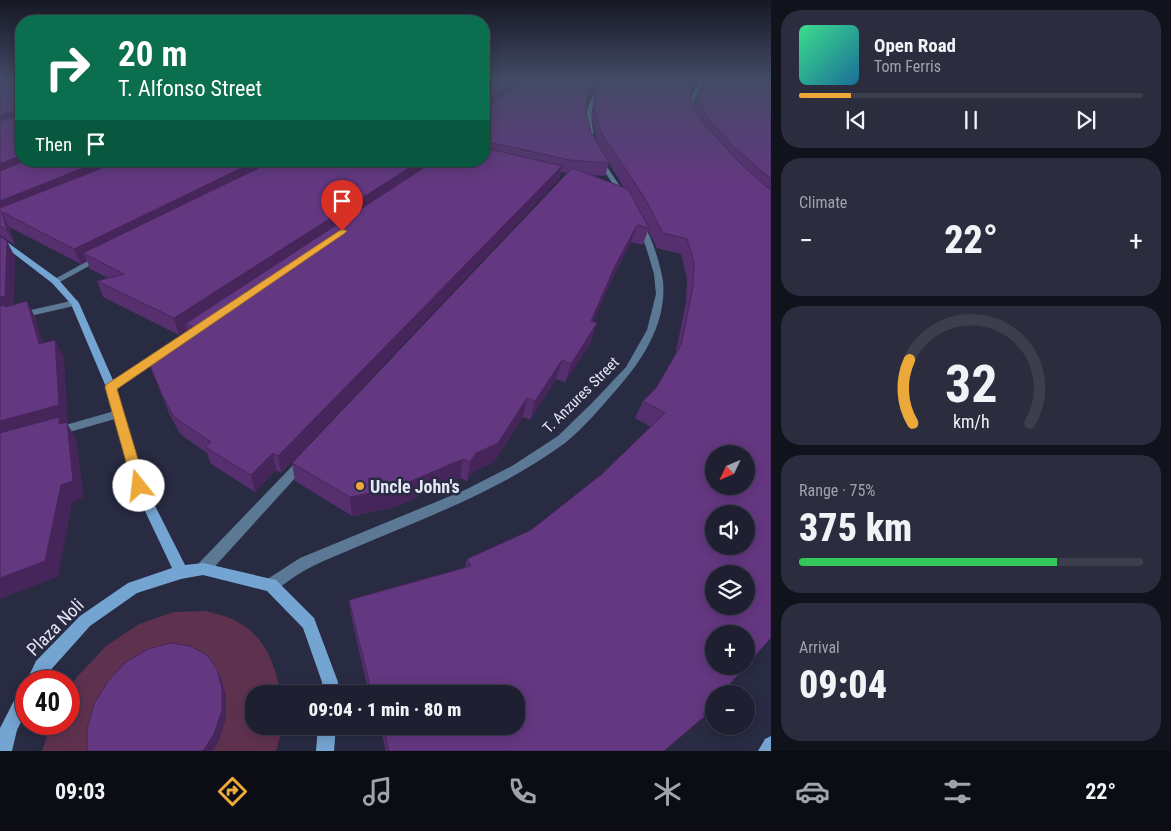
<!DOCTYPE html>
<meta charset="utf-8">
<style>
body{margin:0;font-family:"Roboto Condensed",sans-serif;background:#2b2d3e;color:#f1f3f6;height:100vh;display:flex;flex-direction:column;font-size:19px;white-space:nowrap}
*{box-sizing:border-box;margin:0}
p{font-size:16px;color:#a1a3ac}
.icon{flex:none;width:28px;height:28px;fill:none;stroke:currentColor;stroke-width:2;stroke-linecap:round;stroke-linejoin:round}
.map{position:relative;flex:1;overflow:hidden}
.sheet{display:flex;flex-direction:column;gap:10px;padding:10px;background:#10121c;width:400px}
.sheet>*{flex:none}
.banner{position:absolute;left:15px;top:15px;width:475px;height:152px;border-radius:20px;box-shadow:0 2px 12px #0003,0 0 0 1px #3c3e4d;background:#0b6e4f;color:#fff;overflow:hidden}
.needle{width:32px;rotate:226deg}
.tools{position:absolute;left:705px;top:445px;display:grid;gap:10px}
.tools a{display:grid;place-items:center;width:50px;height:50px;border-radius:50%;background:#1e2032;box-shadow:0 2px 12px #0003,0 0 0 1px #3c3e4d;font-size:25px}
.speed{position:absolute;left:15px;top:670px;display:flex;gap:10px;font-size:25px;font-weight:700;text-align:center}
.speed>*{display:grid;place-content:center;width:65px;height:65px;border-radius:50%;background:#1e2032;box-shadow:0 2px 12px #0003,0 0 0 1px #3c3e4d;line-height:1}
.speed .limit{border:8px solid #d22;background:#fff;color:#111}
.pin{position:absolute;display:grid;place-items:center;width:42px;height:42px;color:#fff;margin:-51px -21px;border-radius:50% 50% 50% 0;rotate:-45deg;box-shadow:0 0 5px #0007}
.pin .icon{rotate:45deg}
.me{position:absolute;width:55px;margin:-28px;rotate:344deg;stroke-linejoin:round;filter:drop-shadow(0 0 4px #0008)}
.turn{display:flex;align-items:center;gap:18px;height:105px;padding:0 20px;font-size:22px}
.turn .icon{width:65px;height:65px;stroke-width:2.5}
.turn b{display:block;font-size:35px;line-height:42px}
.then{display:flex;align-items:center;height:48px;padding:0 20px;background:#0003;gap:10px;font-size:19px}
.big{font-size:38px;font-weight:800;line-height:1.1}
.sheet .widget{flex:1;display:flex;flex-direction:column;justify-content:center;gap:8px;min-width:0;padding:0 18px;border-radius:20px;background:#2b2d3e}
.sheet .dial{align-items:center;gap:0}
.dial svg{height:130px;overflow:visible;fill:none;stroke:#3c3e4d;stroke-width:7;stroke-linecap:round;text-anchor:middle}
.dial text{fill:#f1f3f6;stroke:none}
.song{display:flex;align-items:center;gap:15px}
.cover{width:60px;height:60px;border-radius:8px;background:linear-gradient(135deg,hsl(150 70% 55%),hsl(200 70% 35%))}
.played{height:5px;border-radius:2px;background:linear-gradient(90deg,#eca93a 15%,#3c3e4d 15%)}
.keys{display:flex;justify-content:space-around;direction:ltr}
.heat{display:flex;justify-content:space-between;align-items:center;font-size:28px;direction:ltr}
.charge{height:8px;border-radius:4px;background:linear-gradient(90deg,#34c759 75%,#3c3e4d 0)}
.trip{position:absolute;left:245px;top:685px;width:280px;height:50px;border-radius:20px;background:#1e2032;box-shadow:0 2px 12px #0003,0 0 0 1px #3c3e4d;font-weight:800;line-height:50px;text-align:center}
.dock{display:flex;height:80px;justify-content:space-around;align-items:center;background:#0c0d14;color:#a1a3ac}
.dock .icon{width:35px;height:35px}
.dock .current{color:#eca93a}
.dock b{font-size:22px;color:#f1f3f6}
main{display:flex;flex:1;min-height:0}
.map>svg:first-child{display:block}
.green{fill:#5e324f}
.lines{fill:none;stroke-linecap:round;stroke-linejoin:round}
.lane{fill:#5b7995;fill-rule:evenodd}
.street{fill:#5b7995;fill-rule:evenodd}
.secondary{fill:#74a4d1;fill-rule:evenodd}
.wall{fill:#562f6f;fill-rule:evenodd}
.shaded-wall{fill:#46265a}
.building{fill:#643781;stroke:#46265a;fill-rule:evenodd}
.route{fill:#eca93a;stroke:#996e26}
.poi-dot{fill:#eca93a;stroke:#282b42;stroke-width:2}
.labels{text-anchor:middle;dominant-baseline:central;stroke-width:5;stroke-linejoin:round;paint-order:stroke}
.street-label{font-size:15px;fill:#e5e7f6;stroke:#282b42}
.near-poi-label{font-size:18px;font-weight:bold;fill:#e5e7f6;stroke:#282b42;text-anchor:start}
.near-street-label{font-size:18px;fill:#e5e7f6;stroke:#282b42}
</style>
<main>
<div class="map">
<svg width="771" height="751" viewBox="0 0 771 751">
<rect width="100%" height="100%" fill="#282b42"/>
<!-- green -->
<path class="green" d="M206,611C216,614 227,616 236,621C266,637 274,662 281,694H254V726H281L280,737L276,751H42L51,724H69V690L76,678L106,646L139,624L174,612Z"/>
<g class="lines">
<!-- lane -->
<g class="lane">
<path d="M75,300L78,301V305L0,323V317Z"/>
<path d="M118,410L122,411L123,414L122,417L59,435L55,434L53,431L55,428Z"/>
</g>
<!-- street -->
<g class="street">
<path d="M605,79H609C594,98 588,109 594,134L589,135C581,113 591,96 605,79Z"/>
<path d="M701,79H705L694,101L693,115L689,116C686,103 695,90 701,79Z"/>
<path d="M597,158H601L626,195L625,196H621L596,159Z"/>
<path d="M640,223C651,228 661,269 663,281C667,322 643,360 617,389C601,407 584,428 565,443C504,488 435,514 366,543C348,551 329,558 311,567C299,573 287,582 276,590L271,592L266,590L264,585L266,580L300,558L465,490L512,466L558,436L593,402L626,367L647,330L656,294L654,274L646,247L637,225Z"/>
<path d="M95,257H98L102,259L58,283H52L51,281Z"/>
<path d="M158,352L163,355L161,357L115,389H107L106,387L107,385Z"/>
<path d="M303,457L307,459L309,462L307,465L208,574L203,575L198,574L196,569L198,564L299,459Z"/>
</g>
<!-- secondary -->
<g class="secondary">
<path d="M0,237L58,279L79,303L116,387L145,486L185,565L203,563L276,580L314,618L338,682L337,694H321L322,682L303,628L267,591L203,575L181,579L137,593L90,626L48,673L43,681L26,682L36,661L80,616L128,583L172,568L133,486L106,387L71,304L52,283L0,243Z"/>
<path d="M26,687V712L17,730L12,751H0V728L20,689Z"/>
<path d="M318,726H336L334,751H316Z"/>
<path d="M771,736V751H758L765,739Z"/>
</g>
</g>
<!-- wall -->
<path class="wall" d="M0,79L21,161H484V79L591,94L586,103V113L591,132L597,141L592,120L593,107L595,96L691,93L690,96L695,111L694,107L698,96L771,79V638L664,751H386L380,726H516V694H369L351,615L349,600L465,568L467,559L531,530L602,474L651,427L635,418L643,401L656,388L675,356L686,303L687,278L681,254L657,248L648,230L643,245L631,242L610,283L593,322L591,342L565,382L556,379L530,420L523,417L494,462L473,472L467,481L460,478L395,507L352,516L295,481L292,463L567,173L561,172L559,179L281,473L276,470L255,492L211,464L207,453L180,434L169,413L147,358L187,331V330L179,335L103,297L97,281L108,278L90,269L87,261L81,264L9,227L15,245L0,235ZM609,163L624,188L591,175L605,176Z"/>
<!-- shaded-wall -->
<g class="shaded-wall">
<path d="M517,79H529L484,113V102Z"/>
<path d="M597,79H603L591,94L585,104L588,93L593,83Z"/>
<path d="M696,79H699L690,93L694,83Z"/>
<path d="M17,110L21,119L0,128V115Z"/>
<path d="M21,155V161H42L0,180V164Z"/>
<path d="M101,161H137L2,212L9,227L15,245L0,218V201Z"/>
<path d="M256,161H284L83,253L87,261L81,264L74,249Z"/>
<path d="M420,161H439L185,324L187,330L179,335L174,318Z"/>
<path d="M562,166L559,179L281,473L278,456Z"/>
<path d="M637,225L631,242L610,283L585,340L591,321L615,266Z"/>
<path d="M7,241L15,257L14,312L0,315V297Z"/>
<path d="M27,301L35,317L48,361L39,344Z"/>
<path d="M597,323L591,342L565,382L571,364Z"/>
<path d="M55,340L64,357L68,422L67,423L76,439L84,498L72,502L58,577L0,599V421Z"/>
<path d="M562,360L556,379L530,420L535,401Z"/>
<path d="M527,398L523,417L494,462L473,472L467,481L470,462L476,453Z"/>
<path d="M273,453L276,470L255,492L251,475Z"/>
<path d="M463,459L460,478L395,507L352,516L350,497Z"/>
<path d="M217,669L221,678L226,696V718L219,741L213,751H203Z"/>
<path d="M373,685V694H370V686Z"/>
</g>
<!-- building -->
<g class="building">
<path d="M0,79H21V155L0,164V121L17,116V110L0,115Z"/>
<path d="M484,79H517L484,102V108H486L527,79H597L593,83L588,93L586,103V113L591,132L609,163L570,160L484,141L485,148L562,166L278,456L273,453L251,475L205,447L211,442L174,417L162,395L147,358L193,327L185,324L434,161H484Z"/>
<path d="M606,79H696L694,83L690,96L694,109L702,122L742,165L768,188L771,189V638L746,666V634H714V666H746L721,694H714V702L703,714L705,716L664,751H389L383,726H516V694H375L373,685L370,686L349,600L471,566L467,559L531,530L602,474L665,413L643,401L656,388L681,345L693,287L694,262L687,239L663,233L644,197L601,132L594,108L595,96L600,86ZM714,454H746V486H714ZM714,514H746V546H714ZM714,574H746V606H714Z"/>
<path d="M706,79H771V179L732,145L709,120L702,109L698,96Z"/>
<path d="M24,161H101L0,201V171Z"/>
<path d="M120,161H256L74,249L2,212L7,230L0,226V208Z"/>
<path d="M273,161H420L174,318L97,281L124,274L83,253Z"/>
<path d="M572,168L628,189L649,228L637,225L615,266L591,321L597,323L571,364L562,360L535,401L527,398L498,443L476,453L470,462L463,459L395,488L350,497L292,463Z"/>
<path d="M0,236L7,241L5,296L0,297Z"/>
<path d="M27,301L39,344L55,340L59,405L0,421V306L5,305V307Z"/>
<path d="M59,417V424L67,422L73,481L61,485L45,561L0,578V433Z"/>
<path d="M170,643L190,646L207,655L217,669L222,688V710L214,734L203,751H87V729L94,704L108,681L126,662L148,649Z"/>
</g>
<!-- sky -->
<linearGradient id="sky" x2="0" y2="1"><stop stop-color="#161824"/><stop offset="0.43" stop-color="#424a65"/><stop offset="1" stop-color="#424a65" stop-opacity="0"/></linearGradient>
<rect width="771" height="184" fill="url(#sky)"/>
<!-- route -->
<path class="route" d="M342,229L347,231L345,233L117,389L146,486L144,490L139,492L134,490L105,387L107,384Z"/>
<!-- markers -->
<circle class="poi-dot" cx="360" cy="486" r="5"/>
<g class="labels">
<!-- street labels -->
<g class="street-label">
<text transform="translate(581 395) rotate(-45)">T. Anzures Street</text>
</g>
<!-- near-poi labels -->
<g class="near-poi-label">
<text x="370" y="486">Uncle John's</text>
</g>
<!-- near-street labels -->
<g class="near-street-label">
<text transform="translate(55 627) rotate(-45)">Plaza Noli</text>
</g>
</g>
</svg>
<div class="tools">
<a><svg class="needle" viewBox="-14 -14 28 28"><path d="M0-13l5 13h-10z" fill="#e53935"/><path d="M0 13l5-13h-10z" fill="#a1a3ac"/></svg></a>
<a><svg class="icon" aria-label="sound" viewBox="0 0 24 24"><path d="M4 9h4l5-4v14l-5-4H4zM17 9q2 3 0 6"/></svg></a>
<a><svg class="icon" aria-label="layers" viewBox="0 0 24 24"><path d="M12 4l9 5-9 5-9-5zM3 14l9 5 9-5"/></svg></a>
<a>+</a>
<a>−</a>
</div>
<div class="speed"><div class="limit">40</div></div>
<div class="pin" style="left:342px;top:231px;background:#d93025"><svg class="icon" aria-label="arrive" viewBox="0 0 24 24"><path d="M6 21V4h12l-3 4 3 4H6"/></svg></div>
<svg class="me" style="left:139px;top:486px" viewBox="-20 -20 40 40"><circle r="19" fill="#fff"/><path d="M0-13L10 11 0 6-10 11z" fill="#eca93a"/></svg>
<div class="trip">09:04 · 1 min · 80 m</div>
<div class="banner">
<div class="turn"><svg class="icon" aria-label="right" viewBox="0 0 24 24"><path d="M7 20v-9h11M14 6l5 5-5 5"/></svg><div><b>20 m</b>T. Alfonso Street</div></div>
<div class="then">Then<svg class="icon" aria-label="arrive" viewBox="0 0 24 24"><path d="M6 21V4h12l-3 4 3 4H6"/></svg></div>
</div>
</div>
<section class="sheet">
<div class="widget">
<div class="song"><i class="cover"></i><div><b>Open Road</b><p>Tom Ferris</p></div></div>
<div class="played"></div>
<div class="keys"><svg class="icon" aria-label="previous" viewBox="0 0 24 24"><path d="M18 5L8 12l10 7zM5 5v14"/></svg><svg class="icon" aria-label="pause" viewBox="0 0 24 24"><path d="M8 5v14M16 5v14"/></svg><svg class="icon" aria-label="next" viewBox="0 0 24 24"><path d="M6 5l10 7-10 7zM19 5v14"/></svg></div>
</div>
<div class="widget"><p>Climate</p>
<div class="heat"><a>−</a><b class="big">22°</b><a>+</a></div>
</div>
<div class="widget dial"><svg viewBox="0 0 100 80">
<path d="M14 69A42 42 0 1 1 86 69"/>
<path d="M14 69A42 42 0 0 1 12 30" stroke="#eca93a"/>
<text x="50" y="56" font-size="32" font-weight="700">32</text>
<text x="50" y="72" font-size="11">km/h</text>
</svg></div>
<div class="widget"><p>Range · 75%</p><b class="big">375 km</b><div class="charge"></div></div>
<div class="widget"><p>Arrival</p><b class="big">09:04</b></div>
</section>
</main>
<nav class="dock">
<b>09:03</b>
<svg class="icon current" aria-label="directions" viewBox="0 0 24 24"><path d="M12 3l9 9-9 9-9-9zM9 14v-3h6M13 9l2 2-2 2"/></svg>
<svg class="icon" aria-label="music" viewBox="0 0 24 24"><path d="M9 18V5l10-2v13"/><circle cx="6" cy="18" r="3"/><circle cx="16" cy="16" r="3"/></svg>
<svg class="icon" aria-label="phone" viewBox="0 0 24 24"><path d="M5 4h4l2 5-3 2q2 4 5 5l2-3 5 2v4C11 20 4 13 5 4z"/></svg>
<svg class="icon" aria-label="climate" viewBox="0 0 24 24"><path d="M12 3v18M4 7l16 10M4 17L20 7"/></svg>
<svg class="icon" aria-label="car" viewBox="0 0 24 24"><path d="M5 17H2v-5l4-1 3-4h7l3 4 3 1v5h-3M9 17h6M6 11h13"/><circle cx="7" cy="17" r="2"/><circle cx="17" cy="17" r="2"/></svg>
<svg class="icon" aria-label="filters" viewBox="0 0 24 24"><path d="M4 7h16M4 17h16"/><circle cx="9" cy="7" r="2"/><circle cx="15" cy="17" r="2"/></svg>
<b>22°</b>
</nav>
